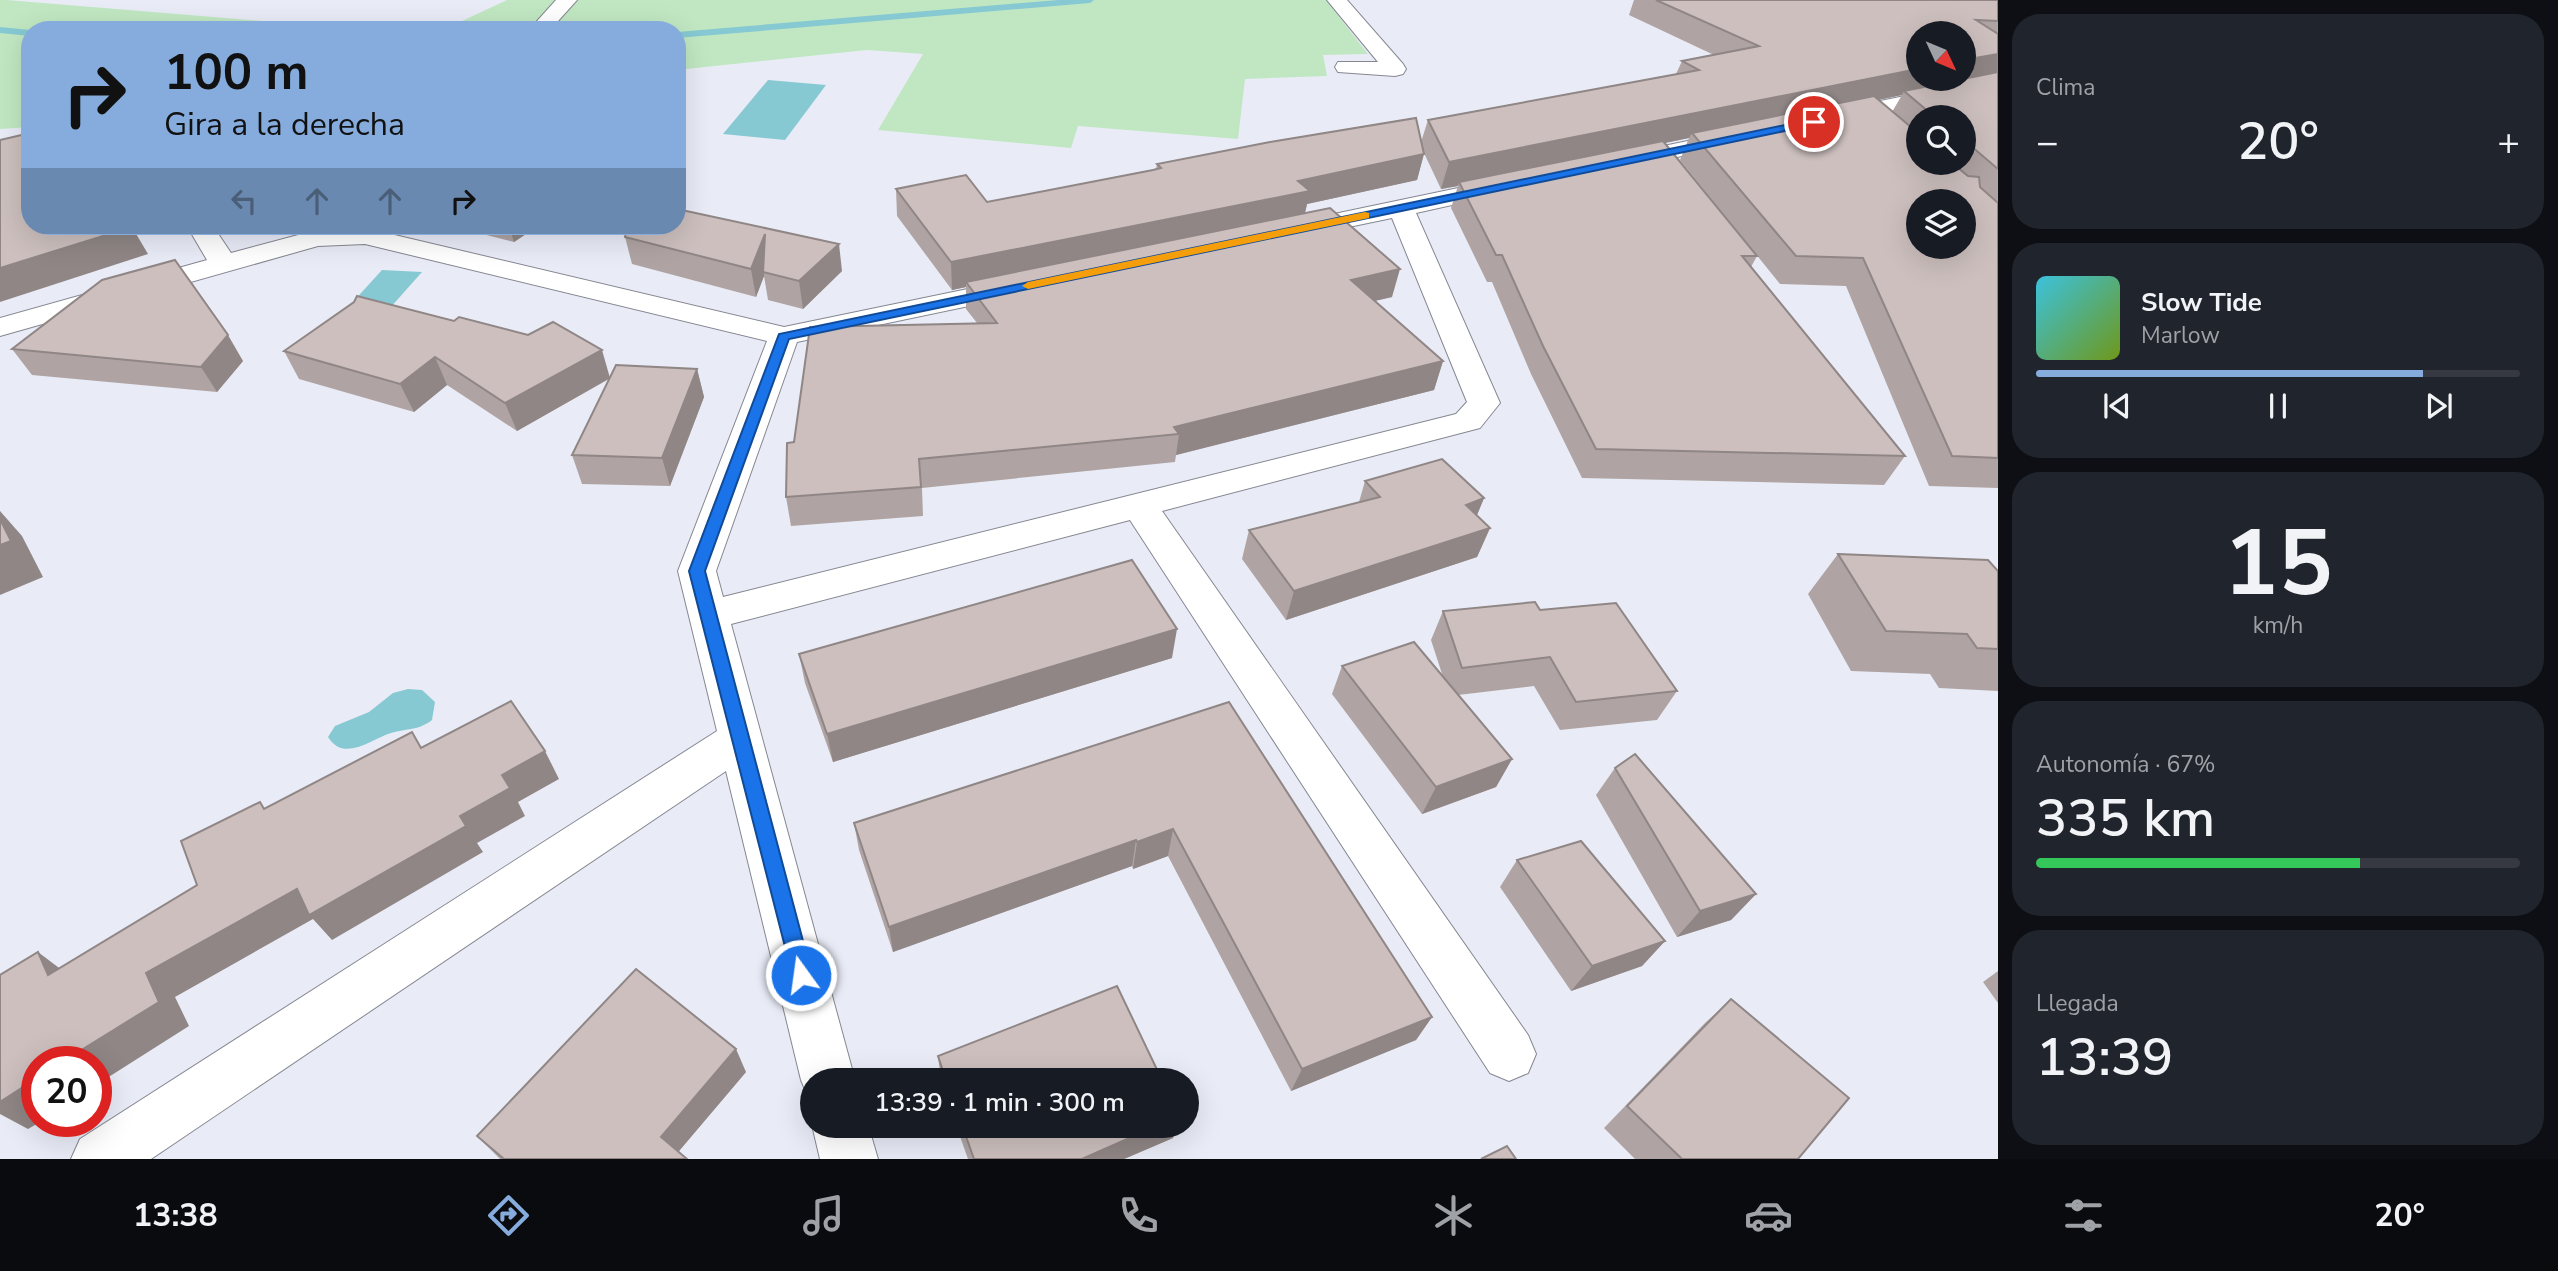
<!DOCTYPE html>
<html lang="es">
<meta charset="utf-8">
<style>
body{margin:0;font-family:"Nunito Sans",sans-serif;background:#20242c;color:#f1f3f6;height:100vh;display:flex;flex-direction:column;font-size:26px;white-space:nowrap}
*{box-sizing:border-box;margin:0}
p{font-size:23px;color:#9ea1a6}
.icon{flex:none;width:38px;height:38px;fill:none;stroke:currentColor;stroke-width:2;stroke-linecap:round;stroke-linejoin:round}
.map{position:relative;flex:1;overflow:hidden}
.drawer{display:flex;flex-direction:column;gap:14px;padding:14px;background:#0d0f14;width:560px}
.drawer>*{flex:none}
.hud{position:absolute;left:21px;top:21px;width:665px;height:214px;border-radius:28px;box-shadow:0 7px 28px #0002;background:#85acdd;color:#111;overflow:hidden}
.needle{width:46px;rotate:134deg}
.fabs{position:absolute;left:1906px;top:21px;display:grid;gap:14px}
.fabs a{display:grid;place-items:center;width:70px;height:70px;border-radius:50%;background:#171b24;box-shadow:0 7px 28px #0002;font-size:35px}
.speed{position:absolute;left:21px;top:1046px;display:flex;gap:14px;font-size:35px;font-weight:700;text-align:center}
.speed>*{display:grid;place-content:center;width:91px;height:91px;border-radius:50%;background:#171b24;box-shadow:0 7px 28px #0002;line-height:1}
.speed .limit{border:10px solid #d22;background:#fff;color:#111}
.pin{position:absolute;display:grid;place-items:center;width:60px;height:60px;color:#fff;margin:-30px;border:4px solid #fff;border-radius:50%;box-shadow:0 2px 7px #0007}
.me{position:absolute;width:77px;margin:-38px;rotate:346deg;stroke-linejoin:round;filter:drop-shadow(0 0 5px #0008)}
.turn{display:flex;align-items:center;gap:24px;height:147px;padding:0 28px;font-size:32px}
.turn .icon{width:91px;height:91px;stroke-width:2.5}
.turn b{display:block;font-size:49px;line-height:60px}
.lanes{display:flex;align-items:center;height:66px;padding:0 28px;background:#0003;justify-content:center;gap:35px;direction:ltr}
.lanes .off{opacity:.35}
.big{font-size:52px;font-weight:600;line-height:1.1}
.drawer .card{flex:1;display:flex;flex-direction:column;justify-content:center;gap:10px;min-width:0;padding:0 24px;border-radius:28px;background:#20242c}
.drawer .dial{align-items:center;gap:0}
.dial b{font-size:91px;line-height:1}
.song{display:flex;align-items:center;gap:21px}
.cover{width:84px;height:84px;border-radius:10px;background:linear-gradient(135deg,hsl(190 70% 55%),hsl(80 70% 35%))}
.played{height:7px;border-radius:4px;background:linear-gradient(90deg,#85acdd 80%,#363941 80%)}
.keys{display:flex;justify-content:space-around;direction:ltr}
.heat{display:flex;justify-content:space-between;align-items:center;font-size:38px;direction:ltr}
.charge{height:10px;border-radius:5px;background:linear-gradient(90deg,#34c759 67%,#363941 0)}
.trip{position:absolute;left:800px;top:1068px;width:399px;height:70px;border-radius:35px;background:#171b24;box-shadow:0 7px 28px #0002;font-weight:600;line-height:70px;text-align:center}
.menu{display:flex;height:112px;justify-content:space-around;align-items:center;background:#090b0e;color:#9ea1a6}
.menu .icon{width:49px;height:49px}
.menu .active{color:#85acdd}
.menu b{font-size:32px;color:#f1f3f6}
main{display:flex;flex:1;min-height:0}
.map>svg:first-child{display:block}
.green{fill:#c1e7c2}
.water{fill:#86c9d2}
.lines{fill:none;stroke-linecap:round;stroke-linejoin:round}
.stream{fill:#86c9d2;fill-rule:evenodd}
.minor-casing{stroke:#858791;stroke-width:2}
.minor{fill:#fff;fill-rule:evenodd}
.wall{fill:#afa4a3;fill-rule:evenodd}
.shaded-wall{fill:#8f8685}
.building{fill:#ccbfbe;stroke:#8f8685;stroke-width:2;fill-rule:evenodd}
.route{fill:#1a73e8;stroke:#114b97;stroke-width:2}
.slow{fill:#f59e0b}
</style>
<main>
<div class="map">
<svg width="1998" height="1159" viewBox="0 0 1998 1159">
<rect width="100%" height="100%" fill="#e9ecf7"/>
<!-- green -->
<g class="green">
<path d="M0,0H7L371,30H30V127L0,129Z"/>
<path d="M507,0H1326L1368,54L1323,55L1327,76L1245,79L1238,139L1078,126L1071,148L878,130L923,54L867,50L677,70V30H399L462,21Z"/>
</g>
<!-- water -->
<g class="water">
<path d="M768,80L826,85L785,140L723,134Z"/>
<path d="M382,270L422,272L382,317L341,315Z"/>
<path d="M408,689L422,690L435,702L432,720C418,731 407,728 391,733C371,739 344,763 328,737L335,726L369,712L393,693Z"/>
</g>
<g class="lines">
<!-- stream -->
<g class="stream">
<path d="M1058,0H1094L1090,3L677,38V32Z"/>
<path d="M0,27L30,30V36L0,33Z"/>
</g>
<defs>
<g id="minor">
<path d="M556,0H577L550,30H529Z"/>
<path d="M1327,0H1347L1403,64L1406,69L1403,74L1395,76L1338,72L1335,67L1338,62H1378Z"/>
<path d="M1998,77V91L1836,124L1828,122L1824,117L1828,112L1836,110Z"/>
<path d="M1736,131L1744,133L1748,138L1744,143L1620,169L1611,167L1608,162L1611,157L1620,155Z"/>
<path d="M1506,178L1515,181L1519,186L1515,191L1416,213L1500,403L1480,428L1162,511L1528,1035L1536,1054L1528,1073L1509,1081L1490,1073L1130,520L731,624L855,1080H812V1101L809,1099L801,1080L726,771L151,1159H71L80,1139L717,731L678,571L767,341L365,244L318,246L0,336V318L207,260L187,226H213L231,253L317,230L365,228L784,327L1016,279L1026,282L1030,288L1026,294L797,342L716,571L723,597L1456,414L1467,402L1392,218L1291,239L1281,237L1277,231L1281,225L1291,223Z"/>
<path d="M812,1125H868L878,1159H820Z"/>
</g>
</defs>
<!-- minor casing -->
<use href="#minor" class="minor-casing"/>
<!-- minor -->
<use href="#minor" class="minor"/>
</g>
<!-- wall -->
<g class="wall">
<path d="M1634,0H1998V488L1929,486L1846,286L1780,284L1680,160L1689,138L1665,143L1757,256L1751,267L1905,456L1884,485L1582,478L1531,374L1492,282H1487L1451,208L1458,186L1441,189L1424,153L1417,180L1307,204L1305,213L1392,297L1374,301L1443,361L1434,390L1176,455L1175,462L922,488L923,516L791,526L786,497L794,442L977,323L966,309V287L952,290L897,216L896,189L987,202L1156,169L1157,164L1421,142L1428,120L1676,74L1682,61L1714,55L1629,15ZM1902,95L1892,112L1879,100ZM1918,117H1964V163H1918Z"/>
<path d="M451,226H538L514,242Z"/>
<path d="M625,237L842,271L803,309L768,300L764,276L756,297L632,264Z"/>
<path d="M354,302L610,377L697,369L704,397L670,486L582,484L572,455L609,379L517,431L447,385L414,412L299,379L284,351Z"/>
<path d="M12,349L243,361L217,392L32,375Z"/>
<path d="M1365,481L1484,498L1477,515L1490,528L1477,557L1286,620L1242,559L1249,530L1359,502Z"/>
<path d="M1838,554L1998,571V691L1939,688L1930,674L1851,671L1808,594Z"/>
<path d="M1540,610L1677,691L1657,720L1560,730L1534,686L1458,695L1512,759L1496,787L1422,814L1332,694L1342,666L1443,677L1431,640L1443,611Z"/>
<path d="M799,654L1172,658L833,762L805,683Z"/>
<path d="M1229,702L1432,1017L1416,1040L1291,1091L1168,856L1133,869L1132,866L893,952L859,850L854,823Z"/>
<path d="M1615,768L1756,894L1731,920L1677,937L1596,795Z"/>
<path d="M1517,860L1665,941L1642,966L1571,991L1500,887Z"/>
<path d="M1998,971V1003L1983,982Z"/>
<path d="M1731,999L1798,1159H1635L1604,1128L1705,1023Z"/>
<path d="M938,1056L1162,1080H941Z"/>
<path d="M746,1072L678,1152L687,1159H500L477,1136Z"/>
<path d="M956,1125H1177L1173,1138L1124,1159H968Z"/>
</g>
<!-- shaded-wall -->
<g class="shaded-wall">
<path d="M1998,54V75L1904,91L1902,95L1695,137L1692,133L1689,138L1460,185L1459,182L1458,186L1441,189L1449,162L1918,69V79H1964V60Z"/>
<path d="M1424,154L1417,180L1307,204L1304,217L966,282V287L952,290L951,262L1298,181Z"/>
<path d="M509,226H538L514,242Z"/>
<path d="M132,227L148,254L0,302V268Z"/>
<path d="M765,234L764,276L756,297L751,269Z"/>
<path d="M839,244L842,271L803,309L799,281Z"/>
<path d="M1400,269L1392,297L1344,308L1351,280Z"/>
<path d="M228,335L243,361L217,392L201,367Z"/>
<path d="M602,350L610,378L517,431L505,403Z"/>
<path d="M435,357L447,385L414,412L400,384Z"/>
<path d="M1443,361L1434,390L1176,455L1179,434L1174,427Z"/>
<path d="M697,369L704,397L670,486L662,458Z"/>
<path d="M1484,498L1472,527L1466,505Z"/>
<path d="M0,511L22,536L43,577L0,595Z"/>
<path d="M1490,528L1477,557L1286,620L1294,591Z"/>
<path d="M1177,629L1172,658L833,762L827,734Z"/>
<path d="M545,751L559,779L518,802L525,816L477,843L483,852L332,940L313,919L175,997L189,1026L96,1085V1062H62L146,973L297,889L460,816L502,775Z"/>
<path d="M1512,759L1496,787L1422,814L1436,787Z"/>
<path d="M1173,829L1168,856L1133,869L1137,842Z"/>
<path d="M1136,840L1132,866L893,952L889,927Z"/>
<path d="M1756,894L1731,920L1677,937L1700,911Z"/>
<path d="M1665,941L1642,966L1571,991L1592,966Z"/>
<path d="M38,952L71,977L48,975Z"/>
<path d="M1432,1017L1416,1040L1291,1091L1302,1069Z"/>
<path d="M736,1049L746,1072L674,1157L661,1137Z"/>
<path d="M37,1078V1122H40L28,1129L0,1114V1102Z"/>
<path d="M1159,1125H1177L1173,1138L1124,1159H1082Z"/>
</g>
<!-- building -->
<g class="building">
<path d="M1656,0H1998V21L1976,20L1998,34V54L1964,60V33H1918V69L1449,162L1428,120L1699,70L1682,61L1759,46Z"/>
<path d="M1998,72V169L1964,140V117H1935L1904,91Z"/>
<path d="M1874,96L1918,133V163H1952L1968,176L1979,177L1980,187L1998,203V458L1952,456L1863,258L1796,256L1692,133ZM1918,201H1964V247H1918Z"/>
<path d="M1416,118L1424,154L1298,181L1310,191L951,262L896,189L966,175L987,202L1153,170L1161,168L1157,164L1270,142Z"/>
<path d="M30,133V226H131L132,227L0,268V140Z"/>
<path d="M1663,141L1757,256H1742L1905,456L1596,449L1543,346L1502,255H1496L1459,182Z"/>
<path d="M1330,208L1400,269L1351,280L1443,361L1174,427L1179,434L919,459L921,487L786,497L787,443L794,442L810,327L997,323L966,282Z"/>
<path d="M677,209L839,244L799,281L763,272L765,234L751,269L625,237L628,226H677Z"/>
<path d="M175,260L228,335L201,367L12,349L102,280Z"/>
<path d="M357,296L454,321L459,317L528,335L553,322L602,350L505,403L435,357L400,384L284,351L354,302Z"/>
<path d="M616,365L697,369L662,458L572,455Z"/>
<path d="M1442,459L1484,498L1466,505L1490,528L1294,591L1249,530L1380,497L1365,481Z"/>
<path d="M0,519L11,541L0,545Z"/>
<path d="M1838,554L1988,560L1998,571V649L1977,648L1967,634L1886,631Z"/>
<path d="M1132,560L1177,629L827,734L799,654Z"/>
<path d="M1535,602L1540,610L1616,603L1677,691L1576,702L1550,657L1462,668L1443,611Z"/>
<path d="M1414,642L1512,759L1436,787L1342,666Z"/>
<path d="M511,701L545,751L502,775L510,788L460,816L466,826L309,915L297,889L146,973L159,1002L62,1062H37V1078L0,1102V975L38,952L48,975L197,885L181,841L260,802L264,809L412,732L421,748Z"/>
<path d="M1229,702L1432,1017L1302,1069L1173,829L1137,842L1136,840L889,927L854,823Z"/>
<path d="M1635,754L1756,894L1700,911L1615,768Z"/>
<path d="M1581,841L1665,941L1592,966L1517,860Z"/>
<path d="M636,969L736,1049L661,1137L687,1159H504L477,1136Z"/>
<path d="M1117,986L1162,1080H946L938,1056Z"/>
<path d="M1731,999L1849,1098L1798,1159H1682L1627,1106Z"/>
<path d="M962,1125H1159L1082,1159H974Z"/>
<path d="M1507,1146L1516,1159H1481Z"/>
</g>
<!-- route -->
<path class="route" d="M1814,119L1819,122L1818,124L789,339L705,571L812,975L809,982L801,985L794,982L689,571L779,334Z"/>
<!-- slow -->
<path class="slow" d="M1365,212L1369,213V218L1028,289L1022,286L1028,282Z"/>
</svg>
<div class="fabs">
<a><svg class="needle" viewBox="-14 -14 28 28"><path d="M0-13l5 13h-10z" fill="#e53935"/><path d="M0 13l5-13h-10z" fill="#9ea1a6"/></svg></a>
<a><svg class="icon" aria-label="search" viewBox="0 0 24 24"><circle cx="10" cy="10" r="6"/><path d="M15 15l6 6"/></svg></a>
<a><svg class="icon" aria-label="layers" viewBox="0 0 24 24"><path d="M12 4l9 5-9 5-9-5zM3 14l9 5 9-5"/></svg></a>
</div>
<div class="speed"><div class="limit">20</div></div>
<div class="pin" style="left:1814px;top:122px;background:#d93025"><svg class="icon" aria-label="arrive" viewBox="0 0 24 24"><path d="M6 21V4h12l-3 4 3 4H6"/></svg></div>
<svg class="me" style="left:801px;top:975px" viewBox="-20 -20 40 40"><circle r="17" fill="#1a73e8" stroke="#fff" stroke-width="3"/><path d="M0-11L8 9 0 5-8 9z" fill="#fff"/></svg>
<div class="trip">13:39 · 1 min · 300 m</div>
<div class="hud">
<div class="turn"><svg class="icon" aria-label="right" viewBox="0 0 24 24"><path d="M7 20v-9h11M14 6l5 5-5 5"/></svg><div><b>100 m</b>Gira a la derecha</div></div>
<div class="lanes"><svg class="icon off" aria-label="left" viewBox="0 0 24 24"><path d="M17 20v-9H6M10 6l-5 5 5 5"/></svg><svg class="icon off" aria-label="ahead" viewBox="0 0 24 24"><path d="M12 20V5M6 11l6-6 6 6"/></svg><svg class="icon off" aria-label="ahead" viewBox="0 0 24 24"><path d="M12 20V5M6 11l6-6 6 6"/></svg><svg class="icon" aria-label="right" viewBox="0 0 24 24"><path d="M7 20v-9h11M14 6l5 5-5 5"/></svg></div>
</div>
</div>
<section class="drawer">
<div class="card"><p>Clima</p>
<div class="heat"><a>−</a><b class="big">20°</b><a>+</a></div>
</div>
<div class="card">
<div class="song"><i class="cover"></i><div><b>Slow Tide</b><p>Marlow</p></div></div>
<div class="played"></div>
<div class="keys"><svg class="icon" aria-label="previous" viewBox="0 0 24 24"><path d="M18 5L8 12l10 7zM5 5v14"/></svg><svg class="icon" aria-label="pause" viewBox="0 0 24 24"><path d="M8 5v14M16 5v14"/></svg><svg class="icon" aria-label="next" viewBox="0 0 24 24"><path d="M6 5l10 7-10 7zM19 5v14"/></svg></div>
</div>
<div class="card dial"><b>15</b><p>km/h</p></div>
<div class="card"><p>Autonomía · 67%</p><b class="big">335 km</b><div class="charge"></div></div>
<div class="card"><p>Llegada</p><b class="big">13:39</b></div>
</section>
</main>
<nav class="menu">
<b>13:38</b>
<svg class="icon active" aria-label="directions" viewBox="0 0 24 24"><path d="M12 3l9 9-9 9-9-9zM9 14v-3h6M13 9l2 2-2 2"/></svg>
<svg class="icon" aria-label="music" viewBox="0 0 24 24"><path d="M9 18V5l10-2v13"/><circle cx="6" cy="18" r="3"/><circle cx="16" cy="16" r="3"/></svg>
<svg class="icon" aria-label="phone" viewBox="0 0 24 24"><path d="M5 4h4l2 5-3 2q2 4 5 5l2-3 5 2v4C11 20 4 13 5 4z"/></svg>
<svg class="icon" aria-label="climate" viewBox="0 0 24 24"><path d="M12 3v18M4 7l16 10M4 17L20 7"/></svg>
<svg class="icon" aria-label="car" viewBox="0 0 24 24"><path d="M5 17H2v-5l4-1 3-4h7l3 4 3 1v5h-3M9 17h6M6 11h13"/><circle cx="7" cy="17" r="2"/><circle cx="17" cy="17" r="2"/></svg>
<svg class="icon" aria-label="filters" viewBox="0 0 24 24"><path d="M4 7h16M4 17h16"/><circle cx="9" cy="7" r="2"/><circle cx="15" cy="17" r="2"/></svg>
<b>20°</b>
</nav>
